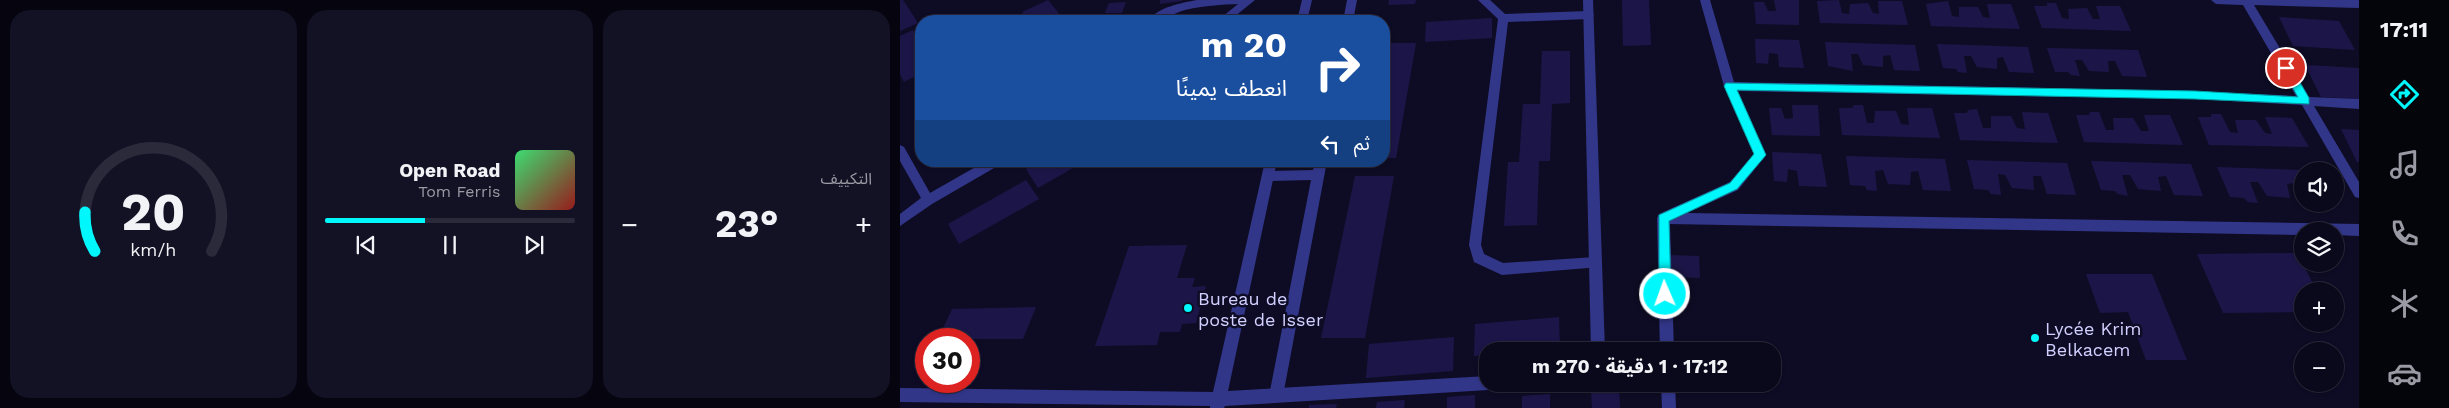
<!DOCTYPE html>
<html lang="ar">
<meta charset="utf-8">
<style>
body{margin:0;font-family:"Work Sans","Noto Sans Arabic",sans-serif;background:#131225;color:#f1f3f6;direction:rtl;height:100vh;display:flex;flex-direction:column;font-size:19px;white-space:nowrap}
*{box-sizing:border-box;margin:0}
p{font-size:16px;color:#999aa3}
.icon{flex:none;width:28px;height:28px;fill:none;stroke:currentColor;stroke-width:2;stroke-linecap:round;stroke-linejoin:round}
.map{position:relative;flex:1;overflow:hidden;direction:ltr}
.sheet{display:flex;flex-direction:column;gap:10px;padding:10px;background:#06050f;width:900px}
.sheet>*{flex:none}
.guide{position:absolute;left:15px;top:15px;width:475px;height:152px;border-radius:20px;box-shadow:0 1px 4px #0004,0 0 0 1px #2a2a3b;direction:rtl;background:#1a4fa0;color:#fff;overflow:hidden}
.fabs{position:absolute;left:1394px;top:162px;display:grid;gap:10px}
.fabs a{display:grid;place-items:center;width:50px;height:50px;border-radius:50%;background:#0a091c;box-shadow:0 1px 4px #0004,0 0 0 1px #2a2a3b;font-size:25px}
.speed{position:absolute;left:15px;top:328px;display:flex;gap:10px;font-size:25px;font-weight:700;text-align:center}
.speed>*{display:grid;place-content:center;width:65px;height:65px;border-radius:50%;background:#0a091c;box-shadow:0 1px 4px #0004,0 0 0 1px #2a2a3b;line-height:1}
.speed .limit{border:8px solid #d22;background:#fff;color:#111}
.pin{position:absolute;display:grid;place-items:center;width:42px;height:42px;color:#fff;margin:-21px;border:2px solid #fff;border-radius:50%;box-shadow:0 1px 5px #0007}
.me{position:absolute;width:55px;margin:-28px;rotate:358deg;stroke-linejoin:round;filter:drop-shadow(0 0 4px #0008)}
.turn{display:flex;align-items:center;gap:18px;height:105px;padding:0 20px;font-size:22px}
.turn .icon{width:65px;height:65px;stroke-width:2.5}
.turn b{display:block;font-size:35px;line-height:42px}
.then{display:flex;align-items:center;height:48px;padding:0 20px;background:#0003;gap:10px;font-size:19px}
.big{font-size:38px;font-weight:700;line-height:1.1}
.sheet .widget{flex:1;display:flex;flex-direction:column;justify-content:center;gap:8px;min-width:0;padding:0 18px;border-radius:20px;background:#131225}
.sheet .dial{align-items:center;gap:0}
.dial svg{height:130px;overflow:visible;fill:none;stroke:#2a2a3b;stroke-width:7;stroke-linecap:round;text-anchor:middle}
.dial text{fill:#f1f3f6;stroke:none}
.song{display:flex;align-items:center;gap:15px}
.cover{width:60px;height:60px;border-radius:8px;background:linear-gradient(135deg,hsl(140 70% 55%),hsl(0 70% 35%))}
.played{height:5px;border-radius:2px;background:linear-gradient(90deg,#00f7fb 40%,#2a2a3b 40%)}
.keys{display:flex;justify-content:space-around;direction:ltr}
.heat{display:flex;justify-content:space-between;align-items:center;font-size:28px;direction:ltr}
.sheet .tiles{flex:1;display:grid;gap:10px;grid-template-columns:repeat(3,1fr)}
.trip{position:absolute;left:579px;top:342px;width:302px;height:50px;border-radius:20px;background:#0a091c;box-shadow:0 1px 4px #0004,0 0 0 1px #2a2a3b;font-weight:700;line-height:50px;text-align:center;direction:rtl}
main{display:flex;flex:1;min-height:0}
.dock{display:flex;flex-direction:column;width:90px;justify-content:space-around;align-items:center;background:#04040b;color:#999aa3}
.dock .icon{width:35px;height:35px}
.dock .active{color:#00f7fb}
.dock b{font-size:22px;color:#f1f3f6}
.map>svg:first-child{display:block}
.building{fill:#1c1648}
.lines{fill:none;stroke-linecap:round;stroke-linejoin:round}
.lane{fill:#323689;fill-rule:evenodd}
.street{fill:#323689;fill-rule:evenodd}
.route{fill:#00f7fb;stroke:#00a1a3}
.poi-dot{fill:#00f7fb;stroke:#0e0c25;stroke-width:2}
.labels{text-anchor:middle;dominant-baseline:central;stroke-width:5;stroke-linejoin:round;paint-order:stroke}
.poi-label{font-size:18px;fill:#d2d0ff;stroke:#0e0c25;text-anchor:start}
</style>
<main>
<nav class="dock">
<b>17:11</b>
<svg class="icon active" aria-label="directions" viewBox="0 0 24 24"><path d="M12 3l9 9-9 9-9-9zM9 14v-3h6M13 9l2 2-2 2"/></svg>
<svg class="icon" aria-label="music" viewBox="0 0 24 24"><path d="M9 18V5l10-2v13"/><circle cx="6" cy="18" r="3"/><circle cx="16" cy="16" r="3"/></svg>
<svg class="icon" aria-label="phone" viewBox="0 0 24 24"><path d="M5 4h4l2 5-3 2q2 4 5 5l2-3 5 2v4C11 20 4 13 5 4z"/></svg>
<svg class="icon" aria-label="climate" viewBox="0 0 24 24"><path d="M12 3v18M4 7l16 10M4 17L20 7"/></svg>
<svg class="icon" aria-label="car" viewBox="0 0 24 24"><path d="M5 17H2v-5l4-1 3-4h7l3 4 3 1v5h-3M9 17h6M6 11h13"/><circle cx="7" cy="17" r="2"/><circle cx="17" cy="17" r="2"/></svg>
</nav>
<div class="map">
<svg width="1459" height="408" viewBox="0 0 1459 408">
<rect width="100%" height="100%" fill="#0e0c25"/>
<!-- building -->
<g class="building">
<path d="M0,0H3L18,23L0,31Z"/>
<path d="M148,0L165,21H128L122,12Z"/>
<path d="M260,0H282V1L260,4Z"/>
<path d="M489,0H516L515,4L488,5Z"/>
<path d="M722,0H749L751,45L723,46Z"/>
<path d="M874,0H899V25L856,24L854,2H864L868,11H876Z"/>
<path d="M939,0L942,13L949,14L950,4L968,3L973,13L979,14L978,1H1002L1008,25L920,23L917,1Z"/>
<path d="M1048,1L1052,16L1059,17V7H1078L1083,17L1090,18L1087,4H1111L1120,29L1031,26L1026,4Z"/>
<path d="M226,2L222,13H205L209,3Z"/>
<path d="M1147,3H1156L1162,18L1169,19L1168,9L1187,8L1193,19H1200L1196,6H1220L1231,31L1142,28L1134,6H1147Z"/>
<path d="M1379,17L1439,21L1455,50L1393,46Z"/>
<path d="M592,18V38L525,42L526,22Z"/>
<path d="M13,30L21,44V73L4,82L0,74V36Z"/>
<path d="M855,39L899,40L904,68L879,67L878,54L869,53L868,64L856,63Z"/>
<path d="M925,42L1015,45L1020,71L994,70L990,55L983,56V67L963,65L958,54H951L953,71L928,66Z"/>
<path d="M489,43H516L496,158H484V71Z"/>
<path d="M1037,44L1128,47L1134,73L1109,72L1103,57L1097,58V69L1077,67L1071,56H1064L1067,73L1058,72L1056,69L1043,68Z"/>
<path d="M1147,48L1238,50L1247,77L1222,76L1215,61H1208L1209,72L1189,71L1182,60H1175L1180,76L1171,75L1168,72H1155Z"/>
<path d="M642,51H670V103L652,104L650,161H639L637,225L604,226L608,162H619L623,104H640Z"/>
<path d="M1405,65L1459,68V99L1421,97Z"/>
<path d="M892,105H918L920,136L872,135L869,108H881L885,119L893,118Z"/>
<path d="M954,105H963L967,123H974L975,111H996L1001,124L1009,125L1007,108H1032L1040,138L942,135L939,108H952Z"/>
<path d="M1077,109L1083,128H1091V116H1111L1117,128L1125,129L1122,112L1148,113L1158,143L1060,140L1054,113H1067L1068,110Z"/>
<path d="M1190,112H1199L1206,130H1214L1213,118H1233L1241,131H1249L1244,115H1270L1283,145L1184,142L1176,115H1189Z"/>
<path d="M1311,114H1321L1330,132L1338,133L1335,120H1356L1365,133L1372,134L1365,117L1392,118L1409,147L1309,145L1298,117H1311Z"/>
<path d="M1441,129L1459,130V162H1457Z"/>
<path d="M872,152L921,154L927,187L899,186L897,171L888,169L887,182L874,181Z"/>
<path d="M946,156L1045,159L1051,191L1023,190L1018,171L1011,172L1010,185L988,184L983,170L975,171L977,191L967,190L965,186L950,185Z"/>
<path d="M1067,160L1167,163L1176,195L1147,194L1141,176H1133L1134,190L1112,188L1105,175L1098,174L1101,195L1091,194L1088,190L1074,189Z"/>
<path d="M139,161H185L138,188L126,169Z"/>
<path d="M1191,161L1291,164L1303,196L1274,195L1266,176L1258,177L1261,191L1238,189L1230,175H1222L1228,196L1218,194L1215,191L1201,190Z"/>
<path d="M1317,167L1402,170V198L1394,183L1387,184L1390,198L1367,196L1358,182H1350L1358,203L1348,202L1344,198L1330,197Z"/>
<path d="M455,176H494L465,338H421Z"/>
<path d="M126,180L139,199L59,244L48,224Z"/>
<path d="M287,245L277,278H295L292,287L306,286L296,323L282,324L280,332H260L257,345L195,346L229,246Z"/>
<path d="M1397,253L1417,291H1402V312L1323,313L1297,254Z"/>
<path d="M770,255L799,256L800,278L770,277Z"/>
<path d="M1186,274H1252L1287,360H1246L1228,312L1200,313Z"/>
<path d="M136,307L123,339H38L52,309Z"/>
<path d="M659,317L660,350L588,351V355L574,356L575,324Z"/>
<path d="M554,337L553,371L466,378L469,344Z"/>
<path d="M719,389L720,408H692L691,391Z"/>
<path d="M650,394V408H622V396Z"/>
<path d="M575,395V408H547V397Z"/>
<path d="M505,400L504,408H476L477,402Z"/>
<path d="M437,404L436,408H409V405Z"/>
</g>
<g class="lines">
<!-- lane -->
<g class="lane">
<path d="M297,0H354L349,4C328,4 306,5 285,10C271,14 263,22 248,21C258,7 281,3 297,0Z"/>
<path d="M447,0H457L453,21H397L402,17L444,16Z"/>
<path d="M578,0H590L605,14L689,11L694,15L689,19L608,22L581,245L584,254L603,263L695,257L700,259L702,263L700,267L602,275L574,262L569,245L598,19Z"/>
<path d="M415,161H427L383,396L381,401L376,403L371,401L369,396L411,180L368,181L364,180L362,176L364,172L368,171L413,170Z"/>
</g>
<!-- street -->
<g class="street">
<path d="M343,0H355L329,21H317Z"/>
<path d="M402,0H412L407,21H397Z"/>
<path d="M683,0H693L705,351H691Z"/>
<path d="M800,0H810L834,82L1295,91L1396,96L1343,5L1316,4L1311,0H1459V8L1354,5L1409,97L1459,99V109L1414,106L1459,182V198L1455,197L1402,105L1295,99L838,91L866,155L838,190L787,213L1459,224V236L1435,235V231H1402V235L770,224L774,351H760L757,218L759,214L830,182L854,154L824,86Z"/>
<path d="M0,145L4,147L30,193L86,161H103L101,164L32,204L0,226V214L21,198L0,161Z"/>
<path d="M365,161H377L328,391L588,376V384H595L593,388L588,390L325,406L324,408H310V406L0,402V388L313,392Z"/>
<path d="M761,384H775L776,408H762Z"/>
</g>
</g>
<!-- route -->
<path class="route" d="M1386,64L1390,65L1409,98V104L1295,99L837,90L866,155L837,189L769,221L771,294L765,300L759,294V215L830,183L854,154L824,86L826,83L1295,91L1398,97L1381,68Z"/>
<!-- markers -->
<g class="poi-dot">
<circle cx="288" cy="308" r="5"/>
<circle cx="1135" cy="338" r="5"/>
</g>
<g class="labels">
<!-- poi labels -->
<g class="poi-label">
<text x="298" y="298">Bureau de<tspan x="298" dy="21">poste de Isser</tspan></text>
<text x="1145" y="328">Lycée Krim<tspan x="1145" dy="21">Belkacem</tspan></text>
</g>
</g>
</svg>
<div class="fabs">
<a><svg class="icon" aria-label="sound" viewBox="0 0 24 24"><path d="M4 9h4l5-4v14l-5-4H4zM17 9q2 3 0 6"/></svg></a>
<a><svg class="icon" aria-label="layers" viewBox="0 0 24 24"><path d="M12 4l9 5-9 5-9-5zM3 14l9 5 9-5"/></svg></a>
<a>+</a>
<a>−</a>
</div>
<div class="speed"><div class="limit">30</div></div>
<div class="pin" style="left:1386px;top:68px;background:#d93025"><svg class="icon" aria-label="arrive" viewBox="0 0 24 24"><path d="M6 21V4h12l-3 4 3 4H6"/></svg></div>
<svg class="me" style="left:765px;top:294px" viewBox="-20 -20 40 40"><circle r="17" fill="#00f7fb" stroke="#fff" stroke-width="3"/><path d="M0-11L8 9 0 5-8 9z" fill="#fff"/></svg>
<div class="trip">17:12 · 1 دقيقة · 270 m</div>
<div class="guide">
<div class="turn"><svg class="icon" aria-label="right" viewBox="0 0 24 24"><path d="M7 20v-9h11M14 6l5 5-5 5"/></svg><div><b>20 m</b>انعطف يمينًا</div></div>
<div class="then">ثم<svg class="icon" aria-label="left" viewBox="0 0 24 24"><path d="M17 20v-9H6M10 6l-5 5 5 5"/></svg></div>
</div>
</div>
<section class="sheet">
<div class="tiles">
<div class="widget"><p>التكييف</p>
<div class="heat"><a>−</a><b class="big">23°</b><a>+</a></div>
</div>
<div class="widget">
<div class="song"><i class="cover"></i><div><b>Open Road</b><p>Tom Ferris</p></div></div>
<div class="played"></div>
<div class="keys"><svg class="icon" aria-label="previous" viewBox="0 0 24 24"><path d="M18 5L8 12l10 7zM5 5v14"/></svg><svg class="icon" aria-label="pause" viewBox="0 0 24 24"><path d="M8 5v14M16 5v14"/></svg><svg class="icon" aria-label="next" viewBox="0 0 24 24"><path d="M6 5l10 7-10 7zM19 5v14"/></svg></div>
</div>
<div class="widget dial"><svg viewBox="0 0 100 80">
<path d="M14 69A42 42 0 1 1 86 69"/>
<path d="M14 69A42 42 0 0 1 8 45" stroke="#00f7fb"/>
<text x="50" y="56" font-size="32" font-weight="700">20</text>
<text x="50" y="72" font-size="11">km/h</text>
</svg></div>
</div>
</section>
</main>
